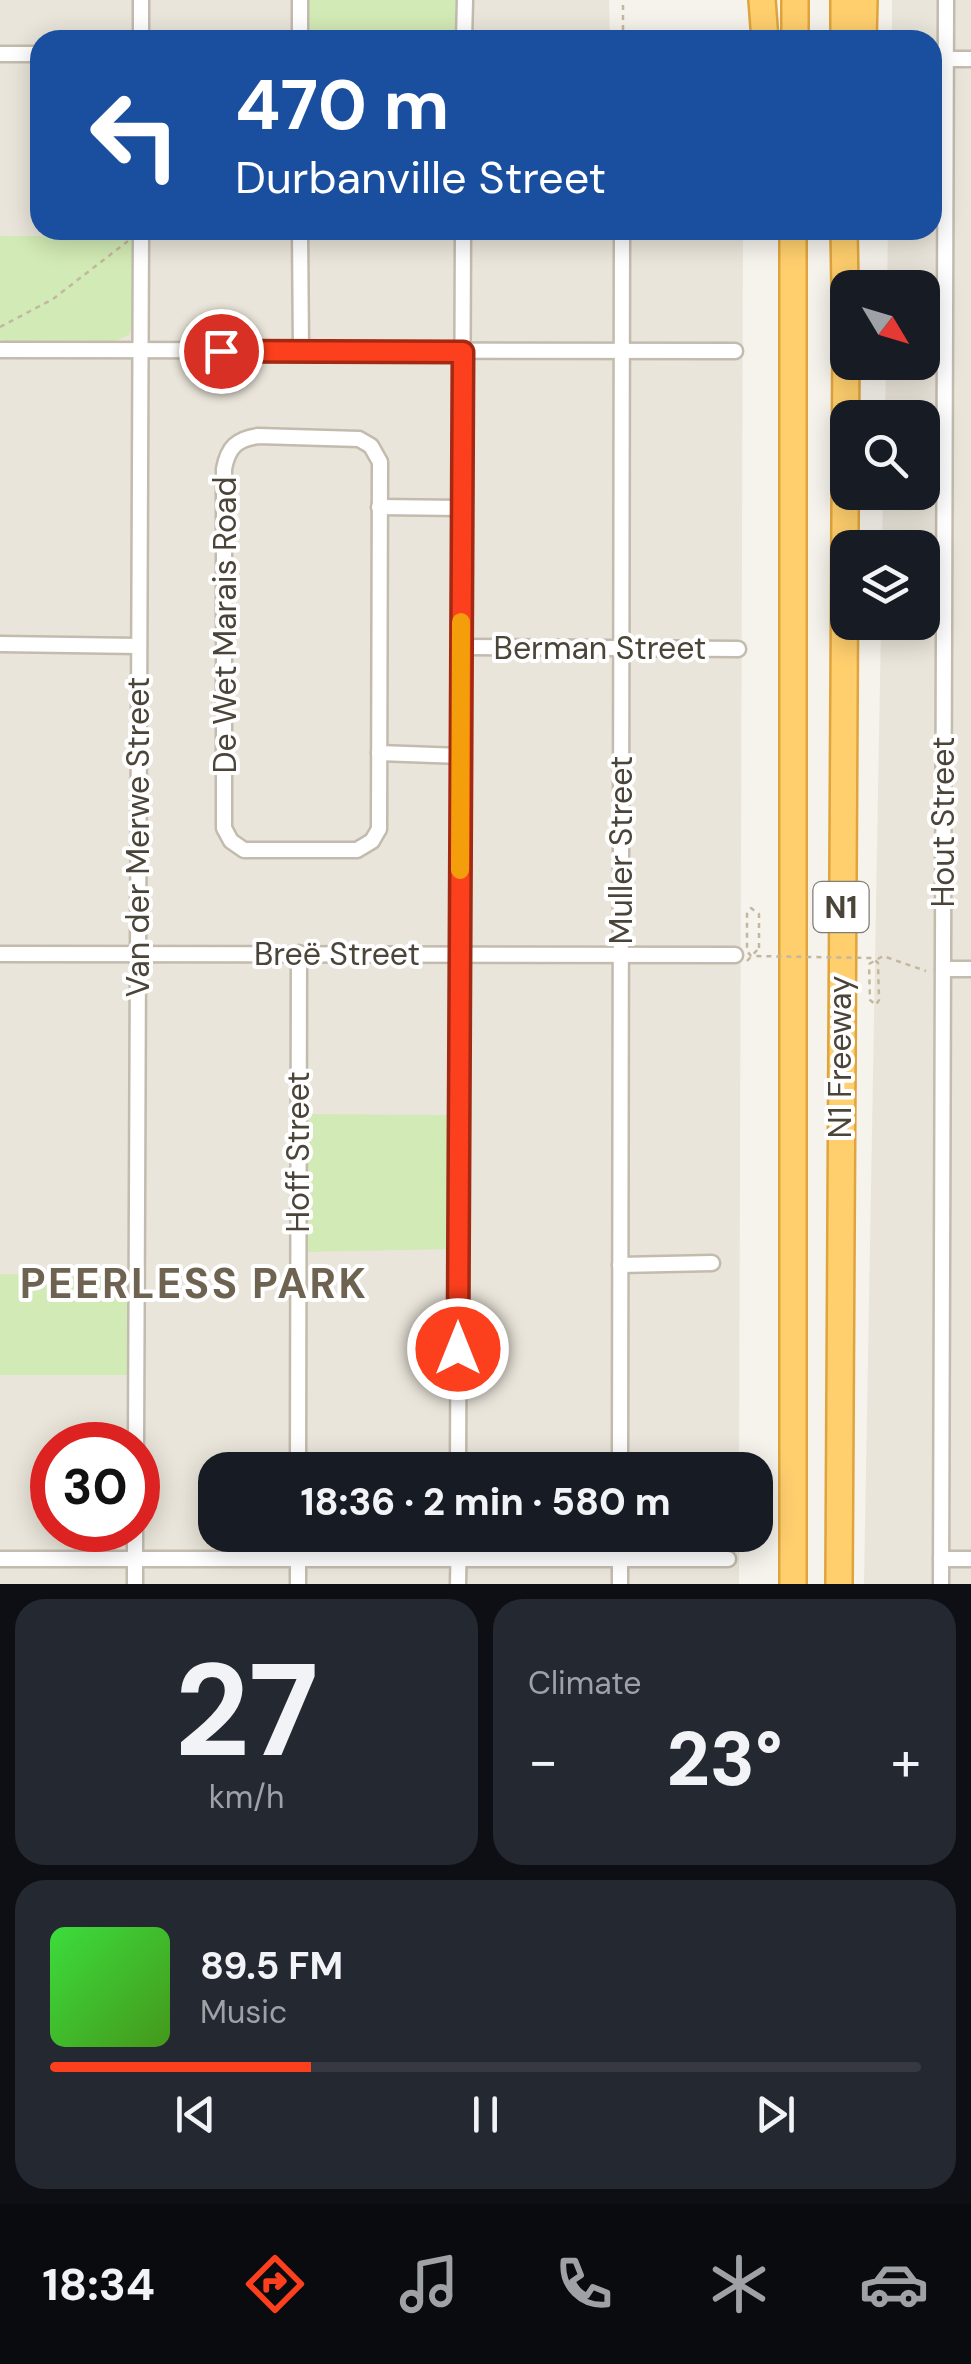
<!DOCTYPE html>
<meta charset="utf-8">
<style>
body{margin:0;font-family:"DM Sans",sans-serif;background:#242831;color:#f1f3f6;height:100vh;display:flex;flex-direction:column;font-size:38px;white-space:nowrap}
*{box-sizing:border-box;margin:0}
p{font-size:32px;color:#9ea1a6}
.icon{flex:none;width:55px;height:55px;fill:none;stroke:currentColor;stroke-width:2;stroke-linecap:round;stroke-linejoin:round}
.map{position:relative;height:1584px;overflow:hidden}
.drawer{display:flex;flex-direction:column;gap:15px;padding:15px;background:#0d0f14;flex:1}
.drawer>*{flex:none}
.top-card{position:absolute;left:30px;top:30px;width:912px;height:210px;border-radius:30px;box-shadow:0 5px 25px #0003;background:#1a4fa0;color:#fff;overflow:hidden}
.needle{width:65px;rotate:128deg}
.tools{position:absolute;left:830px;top:270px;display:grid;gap:20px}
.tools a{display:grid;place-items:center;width:110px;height:110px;border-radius:20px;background:#171b24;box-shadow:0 5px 25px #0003;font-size:50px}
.speed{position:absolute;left:30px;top:1422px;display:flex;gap:20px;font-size:50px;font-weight:700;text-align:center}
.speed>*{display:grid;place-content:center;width:130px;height:130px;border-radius:50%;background:#171b24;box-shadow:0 5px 25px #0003;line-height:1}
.speed .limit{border:15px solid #d22;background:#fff;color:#111}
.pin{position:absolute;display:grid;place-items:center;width:85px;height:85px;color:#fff;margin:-42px;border:5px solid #fff;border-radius:50%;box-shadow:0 2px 10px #0007}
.me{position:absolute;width:110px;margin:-55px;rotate:0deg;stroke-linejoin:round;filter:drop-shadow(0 0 8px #0008)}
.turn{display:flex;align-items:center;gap:35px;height:210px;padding:0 40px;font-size:45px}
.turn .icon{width:130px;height:130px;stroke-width:2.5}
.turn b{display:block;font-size:70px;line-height:85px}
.big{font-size:75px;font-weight:800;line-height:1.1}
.drawer .tile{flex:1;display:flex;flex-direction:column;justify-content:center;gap:15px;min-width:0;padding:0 35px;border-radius:30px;background:#242831}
.drawer .dial{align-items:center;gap:0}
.dial b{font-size:130px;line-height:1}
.song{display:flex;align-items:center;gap:30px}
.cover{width:120px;height:120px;border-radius:15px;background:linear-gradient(135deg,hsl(120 70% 55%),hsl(100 70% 35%))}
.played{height:10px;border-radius:5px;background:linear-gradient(90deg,#fc3f1d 30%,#363941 30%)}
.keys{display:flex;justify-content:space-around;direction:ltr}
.heat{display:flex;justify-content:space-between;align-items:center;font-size:55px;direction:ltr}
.drawer .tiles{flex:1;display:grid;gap:15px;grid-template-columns:1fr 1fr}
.tile:last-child{grid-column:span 2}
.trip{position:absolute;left:198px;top:1452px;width:575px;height:100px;border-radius:30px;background:#171b24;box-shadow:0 5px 25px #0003;font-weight:800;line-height:100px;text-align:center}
.tab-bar{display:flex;height:160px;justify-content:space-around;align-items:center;background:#090b0e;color:#9ea1a6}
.tab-bar .icon{width:70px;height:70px}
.tab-bar .on{color:#fc3f1d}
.tab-bar b{font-size:45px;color:#f1f3f6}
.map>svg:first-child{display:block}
.residential{fill:#eae5da;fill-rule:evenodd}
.green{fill:#d2eab5}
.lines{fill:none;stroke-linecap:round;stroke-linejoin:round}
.street-casing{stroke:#c2bbae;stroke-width:19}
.highway-casing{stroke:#e0a43c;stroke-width:30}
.path{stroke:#c4b79f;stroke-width:2.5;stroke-dasharray:5 5;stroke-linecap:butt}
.street{stroke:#fff;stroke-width:14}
.highway{stroke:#ffcf6e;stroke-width:25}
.path-bridge{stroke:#c4b79f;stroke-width:2.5;stroke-dasharray:5 5;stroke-linecap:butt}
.route-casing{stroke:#a42913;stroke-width:25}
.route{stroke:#fc3f1d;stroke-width:18}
.slow{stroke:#f59e0b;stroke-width:18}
.labels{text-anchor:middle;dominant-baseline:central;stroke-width:8;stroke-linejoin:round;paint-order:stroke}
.shield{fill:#fff;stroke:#817c74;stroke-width:2.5}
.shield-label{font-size:30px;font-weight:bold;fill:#4b4439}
.street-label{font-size:32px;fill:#4b4439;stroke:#fff}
.district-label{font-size:42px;font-weight:bold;letter-spacing:2.5px;fill:#6e6250;stroke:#fff}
</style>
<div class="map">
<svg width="971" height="1584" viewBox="0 0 971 1584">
<rect width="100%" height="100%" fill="#f6f3ec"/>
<!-- residential -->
<g class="residential">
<path d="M0,0H301V40H40V230H743L739,1470H215V1535H739V1584H0ZM52,1445H138V1530H52Z"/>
<path d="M466,0H609L610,40H466Z"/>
<path d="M892,0H971V1584H864L881,623L922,622V548L882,547L883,493L922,492V418L885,417L886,363L922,362V288L887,287L888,230H932V40H892Z"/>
</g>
<!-- green -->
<g class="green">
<path d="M307,0H457V35L306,34Z"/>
<path d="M0,236H133L132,326L129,335L114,342H5L0,339Z"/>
<path d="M304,1114L453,1115V1249L304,1252Z"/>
<path d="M0,1274L129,1275L127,1375H0Z"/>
</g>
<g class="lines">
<defs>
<g id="street">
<path d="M141,40V0"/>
<path d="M300,40V0"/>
<path d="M464,40L465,0"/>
<path d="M0,54H40"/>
<path d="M946,59H971"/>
<path d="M300,230L301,351"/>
<path d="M0,350L735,351"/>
<path d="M258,436L359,439L371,446L380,462L379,829L372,841L357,850H244L231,841L224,828V469C228,447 237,439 258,436Z"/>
<path d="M379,507L462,508"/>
<path d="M0,644L139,646"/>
<path d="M461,647L738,649"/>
<path d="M379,753L461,756"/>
<path d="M0,954L735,955"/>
<path d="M943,969H971"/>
<path d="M620,1265L712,1263"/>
<path d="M136,1445L141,230"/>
<path d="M298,1470L299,953"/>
<path d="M458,1470L463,230"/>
<path d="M620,1470L622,230"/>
<path d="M298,1535V1584"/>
<path d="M0,1559H728"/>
<path d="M941,1559H971"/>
<path d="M135,1584V1530"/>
<path d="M458,1584L459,1535"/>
<path d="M620,1584V1535"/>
<path d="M941,1584L946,0"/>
</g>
<g id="highway">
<path d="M762,0L765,40"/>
<path d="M795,0V40"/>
<path d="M844,0V40"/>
<path d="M863,40L864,0"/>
<path d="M793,230V1584"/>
<path d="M839,1584L846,343L844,230"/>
</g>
</defs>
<!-- street casing -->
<use href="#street" class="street-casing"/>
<!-- highway casing -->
<use href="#highway" class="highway-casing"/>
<!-- path -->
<g class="path">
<path d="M623,40V0"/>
<path d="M0,327L53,299L128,241"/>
<path d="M747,961L759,948"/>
<path d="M869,964L883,956L926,971"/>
</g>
<!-- street -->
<use href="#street" class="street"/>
<!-- highway -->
<use href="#highway" class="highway"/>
<!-- path-bridge -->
<path class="path-bridge" d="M759,948V914L751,908L747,914V951L751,956L873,958L878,963L879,1000L876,1005L870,1000L869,964"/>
</g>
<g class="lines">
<defs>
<path id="route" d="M221,351L463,352L458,1349"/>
</defs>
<!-- route casing -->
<use href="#route" class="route-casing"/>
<!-- route -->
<use href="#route" class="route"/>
<!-- slow -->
<path class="slow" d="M460,870L461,622"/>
</g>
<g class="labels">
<!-- shield labels -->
<rect class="shield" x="813.5" y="882" width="55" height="50" rx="8"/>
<g class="shield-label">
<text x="841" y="907">N1</text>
</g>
<!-- street labels -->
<g class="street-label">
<text transform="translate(225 625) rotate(-90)">De Wet Marais Road</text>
<text x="600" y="648">Berman Street</text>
<text transform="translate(943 822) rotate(-90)">Hout Street</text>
<text transform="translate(138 837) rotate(-90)">Van der Merwe Street</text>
<text transform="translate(621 850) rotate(-90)">Muller Street</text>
<text x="337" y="954">Breë Street</text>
<text transform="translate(840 1057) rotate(-90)">N1 Freeway</text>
<text transform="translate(298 1152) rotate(-90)">Hoff Street</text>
</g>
<!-- district labels -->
<g class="district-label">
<text x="194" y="1283">PEERLESS PARK</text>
</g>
</g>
</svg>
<div class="tools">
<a><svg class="needle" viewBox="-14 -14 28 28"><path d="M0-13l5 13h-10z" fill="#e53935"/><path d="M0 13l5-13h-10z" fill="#9ea1a6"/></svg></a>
<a><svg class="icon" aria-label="search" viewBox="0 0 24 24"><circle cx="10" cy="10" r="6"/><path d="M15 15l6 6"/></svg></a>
<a><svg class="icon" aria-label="layers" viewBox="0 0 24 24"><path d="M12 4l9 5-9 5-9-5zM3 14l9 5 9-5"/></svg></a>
</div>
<div class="speed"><div class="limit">30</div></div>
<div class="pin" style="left:221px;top:351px;background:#d93025"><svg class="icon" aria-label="arrive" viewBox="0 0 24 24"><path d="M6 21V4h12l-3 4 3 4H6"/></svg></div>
<svg class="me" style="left:458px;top:1349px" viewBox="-20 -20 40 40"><circle r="17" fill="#fc3f1d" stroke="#fff" stroke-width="3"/><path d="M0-11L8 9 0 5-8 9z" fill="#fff"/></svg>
<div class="trip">18:36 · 2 min · 580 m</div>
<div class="top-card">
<div class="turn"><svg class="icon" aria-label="left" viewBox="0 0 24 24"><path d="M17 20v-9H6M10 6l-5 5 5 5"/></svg><div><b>470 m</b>Durbanville Street</div></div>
</div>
</div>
<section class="drawer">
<div class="tiles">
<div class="tile dial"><b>27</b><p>km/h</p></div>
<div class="tile"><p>Climate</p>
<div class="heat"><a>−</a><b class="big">23°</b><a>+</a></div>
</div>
<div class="tile">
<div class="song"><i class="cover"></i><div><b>89.5 FM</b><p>Music</p></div></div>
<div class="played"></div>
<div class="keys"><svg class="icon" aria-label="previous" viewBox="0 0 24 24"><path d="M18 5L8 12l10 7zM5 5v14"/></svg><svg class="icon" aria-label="pause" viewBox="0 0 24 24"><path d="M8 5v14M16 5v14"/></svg><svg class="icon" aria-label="next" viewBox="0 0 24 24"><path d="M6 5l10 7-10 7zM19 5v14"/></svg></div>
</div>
</div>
</section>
<nav class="tab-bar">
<b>18:34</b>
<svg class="icon on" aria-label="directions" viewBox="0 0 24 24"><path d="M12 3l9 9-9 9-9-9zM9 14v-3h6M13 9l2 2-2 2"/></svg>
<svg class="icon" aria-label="music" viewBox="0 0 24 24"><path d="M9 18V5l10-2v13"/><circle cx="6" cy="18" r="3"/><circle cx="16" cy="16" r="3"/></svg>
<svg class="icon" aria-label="phone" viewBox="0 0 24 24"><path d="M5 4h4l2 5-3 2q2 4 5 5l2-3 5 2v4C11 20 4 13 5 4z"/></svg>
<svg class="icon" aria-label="climate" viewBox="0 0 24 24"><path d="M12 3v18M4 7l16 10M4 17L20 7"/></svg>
<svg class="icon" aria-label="car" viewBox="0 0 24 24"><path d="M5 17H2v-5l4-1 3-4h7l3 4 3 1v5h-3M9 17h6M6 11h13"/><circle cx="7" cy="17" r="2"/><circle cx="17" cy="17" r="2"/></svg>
</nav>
